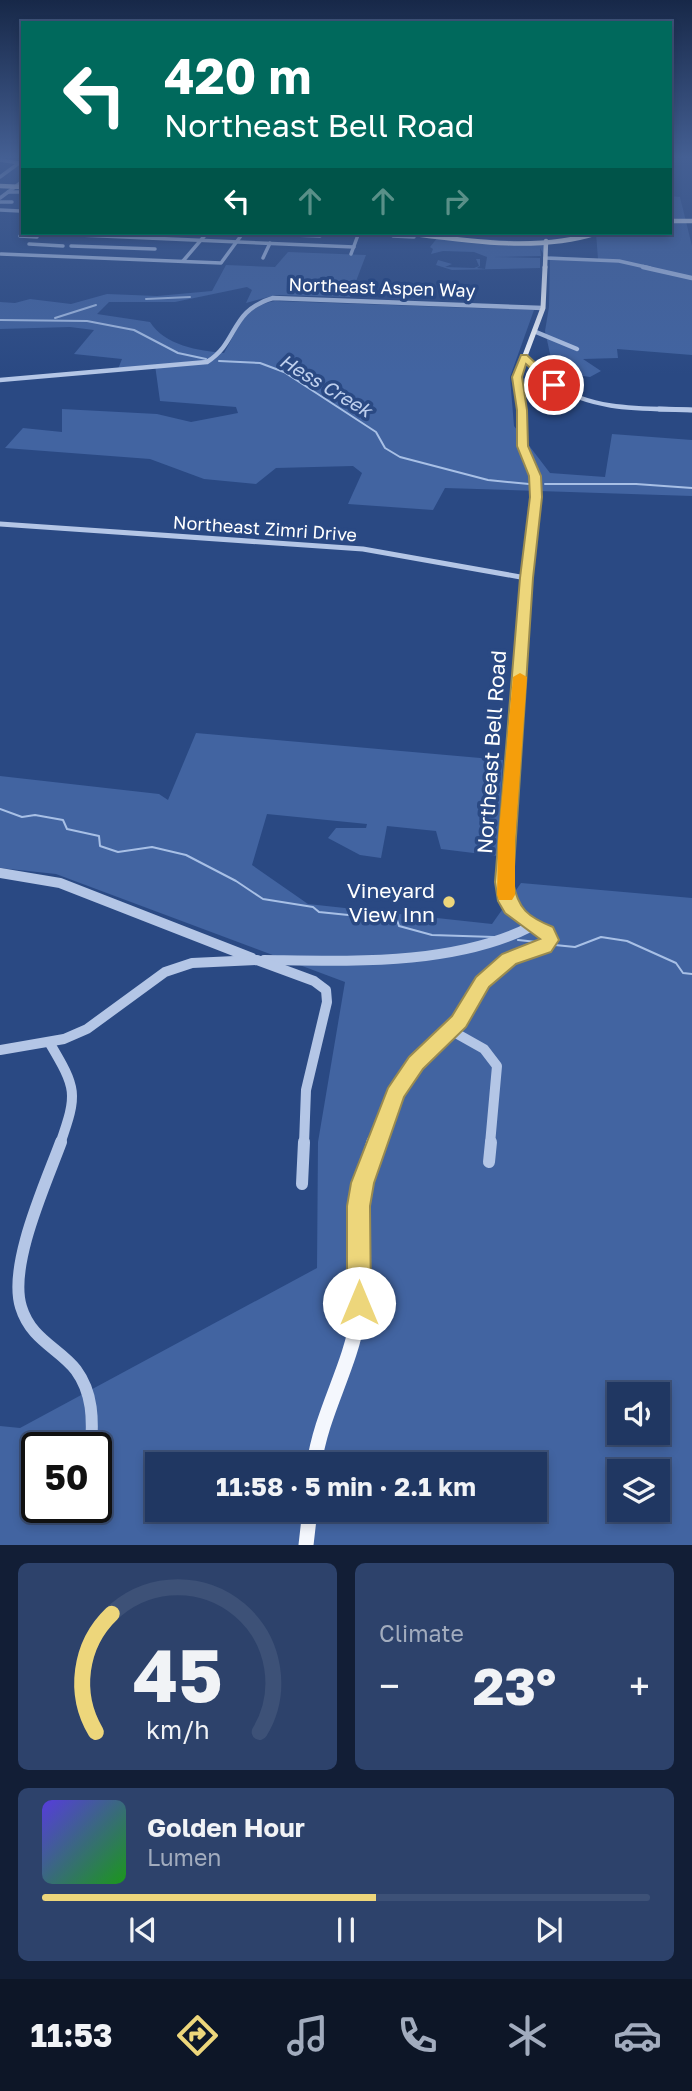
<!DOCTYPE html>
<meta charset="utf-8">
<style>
body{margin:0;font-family:"Golos Text",sans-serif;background:#2d426b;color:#f1f3f6;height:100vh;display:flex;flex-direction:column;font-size:26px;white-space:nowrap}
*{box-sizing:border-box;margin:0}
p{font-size:23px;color:#a2acbe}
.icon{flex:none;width:38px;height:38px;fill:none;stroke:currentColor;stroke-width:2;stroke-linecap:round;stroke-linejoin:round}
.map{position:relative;height:1545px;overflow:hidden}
.side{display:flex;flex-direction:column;gap:18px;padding:18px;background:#121e36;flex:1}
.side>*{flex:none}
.hud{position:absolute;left:21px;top:21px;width:651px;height:214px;border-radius:0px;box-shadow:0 4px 10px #0003,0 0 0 2px #3d5177;background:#00695c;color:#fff;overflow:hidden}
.tools{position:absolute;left:607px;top:1382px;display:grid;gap:14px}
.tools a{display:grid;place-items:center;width:63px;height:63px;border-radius:0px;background:#203762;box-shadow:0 4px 10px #0003,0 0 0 2px #3d5177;font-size:35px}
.speed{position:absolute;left:21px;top:1432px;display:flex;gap:14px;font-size:35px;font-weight:700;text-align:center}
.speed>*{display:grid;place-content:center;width:91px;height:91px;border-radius:50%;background:#203762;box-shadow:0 4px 10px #0003,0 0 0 2px #3d5177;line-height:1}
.speed .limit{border:4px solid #111;border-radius:10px;background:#fff;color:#111}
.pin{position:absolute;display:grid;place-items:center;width:60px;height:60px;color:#fff;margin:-30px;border:4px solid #fff;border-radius:50%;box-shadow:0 2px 7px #0007}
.me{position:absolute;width:77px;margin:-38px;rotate:0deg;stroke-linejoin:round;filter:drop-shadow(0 0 5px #0008)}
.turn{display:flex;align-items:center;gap:24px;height:147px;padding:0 28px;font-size:32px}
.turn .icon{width:91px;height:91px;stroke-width:2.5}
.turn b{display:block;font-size:49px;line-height:60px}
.lanes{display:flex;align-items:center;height:66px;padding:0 28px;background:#0003;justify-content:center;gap:35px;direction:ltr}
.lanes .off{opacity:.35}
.big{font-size:52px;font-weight:700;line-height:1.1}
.side .tile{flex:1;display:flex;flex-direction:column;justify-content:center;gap:10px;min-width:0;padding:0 24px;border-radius:10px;background:#2d426b}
.side .dial{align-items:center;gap:0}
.dial svg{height:182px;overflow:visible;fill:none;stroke:#3d5177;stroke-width:7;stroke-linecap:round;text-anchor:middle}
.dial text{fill:#f1f3f6;stroke:none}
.song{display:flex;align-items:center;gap:21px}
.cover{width:84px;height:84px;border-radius:10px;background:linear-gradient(135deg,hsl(250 70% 55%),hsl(120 70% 35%))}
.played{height:7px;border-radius:4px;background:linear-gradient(90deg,#edd67b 55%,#3d5177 55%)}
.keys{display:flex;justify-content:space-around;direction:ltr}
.heat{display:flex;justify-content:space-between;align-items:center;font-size:38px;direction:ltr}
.side .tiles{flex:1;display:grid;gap:18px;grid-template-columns:1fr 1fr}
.tile:last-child{grid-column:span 2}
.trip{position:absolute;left:145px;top:1452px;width:402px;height:70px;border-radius:0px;background:#203762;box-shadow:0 4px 10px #0003,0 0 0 2px #3d5177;font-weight:700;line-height:70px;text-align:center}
.tab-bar{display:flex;height:112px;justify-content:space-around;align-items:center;background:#0d1627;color:#a2acbe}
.tab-bar .icon{width:49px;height:49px}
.tab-bar .active{color:#edd67b}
.tab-bar b{font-size:32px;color:#f1f3f6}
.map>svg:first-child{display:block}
.green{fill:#4264a1;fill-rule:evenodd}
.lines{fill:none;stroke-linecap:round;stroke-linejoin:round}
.stream{stroke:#a8c0e6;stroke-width:2}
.minor-far4{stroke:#b4c6e6;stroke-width:3.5}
.minor-far3{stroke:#b4c6e6;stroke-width:4.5}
.minor-far2{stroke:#b4c6e6;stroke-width:5}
.minor-far1{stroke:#b4c6e6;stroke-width:10}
.minor{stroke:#b4c6e6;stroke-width:12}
.major-far5{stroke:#f4f7fd;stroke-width:4.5}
.major-far4{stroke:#f4f7fd;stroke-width:5}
.major-far3{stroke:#f4f7fd;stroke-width:7}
.major-far2{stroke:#f4f7fd;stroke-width:9}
.major-far1{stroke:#f4f7fd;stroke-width:11}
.major{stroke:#f4f7fd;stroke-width:15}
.route{fill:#edd67b;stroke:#9a8b50;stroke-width:2}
.slow{fill:#f59e0b}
.poi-dot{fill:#edd67b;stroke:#2a4983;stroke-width:2.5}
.labels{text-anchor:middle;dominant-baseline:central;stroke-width:7;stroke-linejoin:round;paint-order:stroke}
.far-street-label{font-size:18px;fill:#fff;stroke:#2a4983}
.far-water-label{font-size:19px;font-style:italic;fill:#bfd0ee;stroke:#2a4983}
.street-label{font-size:21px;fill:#fff;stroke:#2a4983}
.poi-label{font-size:21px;fill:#fff;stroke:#2a4983;text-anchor:end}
</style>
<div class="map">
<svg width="692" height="1545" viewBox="0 0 692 1545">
<rect width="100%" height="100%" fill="#2a4983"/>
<!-- green -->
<g class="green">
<path d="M670,196L680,197L692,246V355L617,349L618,358L583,359L601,371L590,377L554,372L545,331L549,307L550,256L598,259L596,233H670Z"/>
<path d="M438,237L540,242L544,243V255L540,248L541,256L493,257L540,258V268L452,270L436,265L438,260L452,264L445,267L474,268L479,266L476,259H480V266L477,268L485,269L487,257L474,252L443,251L431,254L433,249L430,247Z"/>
<path d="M288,252L366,255L350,297L276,295L246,303L252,290L247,287L175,302H109L97,314L150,322C164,345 199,351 224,353C238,329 244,306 275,301L534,310L510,377L514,426L550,473L605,477L612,434L692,440V496L445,488L433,510L348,504L362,473L353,466L276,468L256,484L204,479L150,459L5,448L23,428L62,432V409L157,414L191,422L238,413L236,407L160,401L155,365L118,369L122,359L74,354L94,330L70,327L0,329V302L15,303L30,299L71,304L107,294L157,296L212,291L226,265L275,267Z"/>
<path d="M196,733L503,760L498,856L441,849L436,831L387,826L381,858L360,855L328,838L336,828H366L367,824L267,814L252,865L308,904L492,924L521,883L692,898V1545H0V1426L20,1428L317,1268L318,1142L345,982L56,874L0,868V776L159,794L168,800ZM620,1395H658V1433H620ZM37,1447H96V1507H37ZM158,1465H536V1510H158ZM620,1472H658V1510H620Z"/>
</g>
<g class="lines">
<!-- stream -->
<g class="stream">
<path d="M146,299L190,297"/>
<path d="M55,318L96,305"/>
<path d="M0,320L87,321L134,330L178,353L206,359"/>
<path d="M219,361L260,363L284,372L376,432L385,448L400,457L488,480L529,484"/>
<path d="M545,484H636L692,488"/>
<path d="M0,809L22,817L35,815L63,820L67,829L99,836L100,846L118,852L152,847L186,855L236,881L263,899L313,907L319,912L397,920L399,926L432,935L494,937"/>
<path d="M518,940L537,942"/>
<path d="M555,945L575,947L601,937L627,941L676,963L683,973L692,974"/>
</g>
<!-- minor-far4 -->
<g class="minor-far4">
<path d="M0,160L19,163L0,177"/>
<path d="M8,192H23"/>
<path d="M0,198L23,181"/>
<path d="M0,202H12"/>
<path d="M0,210L20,211"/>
<path d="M396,233L393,236L414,237"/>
<path d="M79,235L354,247"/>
<path d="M20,236L37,237"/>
<path d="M29,244L63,246"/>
<path d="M71,246L155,249"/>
<path d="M1,254L221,263L243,233L320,236"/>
<path d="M351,254L358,235"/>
<path d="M263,258L270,243"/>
<path d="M545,258L619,261L650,268"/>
<path d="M183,261L207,233"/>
</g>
<!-- minor-far3 -->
<g class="minor-far3">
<path d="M643,267L692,278"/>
<path d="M536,332L577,349"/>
<path d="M524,357C537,365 545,378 557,386C595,412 649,408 692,410"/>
<path d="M0,380L207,362C239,342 229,311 273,298L543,308"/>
</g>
<!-- minor-far2 -->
<g class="minor-far2">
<path d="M659,409L692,410"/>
<path d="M0,524L363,549L526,578"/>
</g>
<!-- minor-far1 -->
<g class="minor-far1">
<path d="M0,873L60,883L252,958"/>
<path d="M264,960C349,961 455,966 532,926"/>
<path d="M452,1031L484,1049L497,1066L490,1144"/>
<path d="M49,1042C77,1089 78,1093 60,1144"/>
<path d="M0,1050L64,1039L87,1029L165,972L192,963L257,960L314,981L326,990L327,1002L306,1090L304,1144"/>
</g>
<!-- minor -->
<g class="minor">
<path d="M61,1142C46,1183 8,1265 21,1307C31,1340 59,1348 76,1370C93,1393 93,1420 91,1447"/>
<path d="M489,1162L491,1142"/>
<path d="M302,1184L304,1142"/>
</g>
<!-- major-far5 -->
<g class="major-far5">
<path d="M0,186L23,187"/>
<path d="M670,221H692"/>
<path d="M407,233C467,241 538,252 597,233"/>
<path d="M545,268L546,241"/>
</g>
<!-- major-far4 -->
<path class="major-far4" d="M522,411L517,377L543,308L545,267"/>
<!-- major-far3 -->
<path class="major-far3" d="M522,409L523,446L535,476L536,497L525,595"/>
<!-- major-far2 -->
<path class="major-far2" d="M507,834L525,593"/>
<!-- major-far1 -->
<path class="major-far1" d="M373,1144C383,1115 397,1082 420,1060C431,1049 445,1040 455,1027C469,1009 476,986 494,970C508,959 543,950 549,940C545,929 534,926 525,919C496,899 505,863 508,832"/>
<!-- major -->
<g class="major">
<path d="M314,1465C321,1413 350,1368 358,1317C362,1290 357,1263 357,1237C356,1204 364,1173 374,1142"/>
<path d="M306,1545L310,1510"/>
</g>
</g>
<!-- sky -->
<linearGradient id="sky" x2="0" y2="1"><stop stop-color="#172848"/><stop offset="0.42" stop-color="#445f93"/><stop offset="1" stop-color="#445f93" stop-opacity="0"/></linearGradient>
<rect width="692" height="374" fill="url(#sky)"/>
<!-- route -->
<path class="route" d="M521,355H527L559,385L551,387L526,364L522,377L527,410L528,446L541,476L542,497L533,578L513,882C518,909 528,917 553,927L559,940L551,952L516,964L489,987L466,1027L423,1069L404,1097L374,1183L370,1206L371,1303L368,1311L359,1315L350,1311L347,1303V1206L351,1183L388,1088L409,1057L452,1016L476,977L502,954L540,939L505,913L498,901L495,882L520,578L530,497L529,476L517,446V410L512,377Z"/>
<!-- slow -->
<path class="slow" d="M520,673L527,677L515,841V895L512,900H499L497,895L498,841L513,677Z"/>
<!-- markers -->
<circle class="poi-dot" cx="449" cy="902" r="7"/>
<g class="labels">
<!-- far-street labels -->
<g class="far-street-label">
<text transform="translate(382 287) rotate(2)">Northeast Aspen Way</text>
<text transform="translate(265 528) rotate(4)">Northeast Zimri Drive</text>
</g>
<!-- far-water labels -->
<g class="far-water-label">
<text transform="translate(326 385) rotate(31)">Hess Creek</text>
</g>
<!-- street labels -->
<g class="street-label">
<text transform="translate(491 752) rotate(-86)">Northeast Bell Road</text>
</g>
<!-- poi labels -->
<g class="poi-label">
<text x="435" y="890">Vineyard<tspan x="435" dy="24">View Inn</tspan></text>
</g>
</g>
</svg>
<div class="tools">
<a><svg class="icon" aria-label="sound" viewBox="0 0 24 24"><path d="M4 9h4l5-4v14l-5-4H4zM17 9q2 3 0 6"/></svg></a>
<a><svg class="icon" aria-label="layers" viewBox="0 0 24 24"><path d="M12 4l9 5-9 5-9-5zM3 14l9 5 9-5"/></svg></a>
</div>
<div class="speed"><div class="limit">50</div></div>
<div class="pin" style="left:554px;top:385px;background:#d93025"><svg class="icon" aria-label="arrive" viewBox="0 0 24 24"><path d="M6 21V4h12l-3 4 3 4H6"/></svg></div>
<svg class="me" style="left:359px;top:1303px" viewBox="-20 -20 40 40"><circle r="19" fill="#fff"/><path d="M0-13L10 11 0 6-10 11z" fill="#edd67b"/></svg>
<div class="trip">11:58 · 5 min · 2.1 km</div>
<div class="hud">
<div class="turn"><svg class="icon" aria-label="left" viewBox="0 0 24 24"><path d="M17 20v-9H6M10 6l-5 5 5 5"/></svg><div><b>420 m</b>Northeast Bell Road</div></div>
<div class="lanes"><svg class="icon" aria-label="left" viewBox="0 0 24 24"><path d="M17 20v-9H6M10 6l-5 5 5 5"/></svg><svg class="icon off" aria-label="ahead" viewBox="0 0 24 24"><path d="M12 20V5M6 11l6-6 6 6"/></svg><svg class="icon off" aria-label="ahead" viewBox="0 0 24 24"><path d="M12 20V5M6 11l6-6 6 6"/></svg><svg class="icon off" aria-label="right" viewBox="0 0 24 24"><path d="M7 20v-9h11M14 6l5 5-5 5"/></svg></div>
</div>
</div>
<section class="side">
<div class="tiles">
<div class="tile dial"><svg viewBox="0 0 100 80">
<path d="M14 69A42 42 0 1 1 86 69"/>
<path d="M14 69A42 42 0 0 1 21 17" stroke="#edd67b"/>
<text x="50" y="56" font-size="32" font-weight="700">45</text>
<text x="50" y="72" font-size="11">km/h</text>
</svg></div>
<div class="tile"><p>Climate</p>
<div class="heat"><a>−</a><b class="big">23°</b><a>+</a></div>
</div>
<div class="tile">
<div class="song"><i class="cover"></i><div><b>Golden Hour</b><p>Lumen</p></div></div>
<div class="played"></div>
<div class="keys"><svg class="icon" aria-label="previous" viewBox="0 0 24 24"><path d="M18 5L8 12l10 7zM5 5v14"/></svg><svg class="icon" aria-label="pause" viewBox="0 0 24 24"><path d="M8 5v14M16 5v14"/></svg><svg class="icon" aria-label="next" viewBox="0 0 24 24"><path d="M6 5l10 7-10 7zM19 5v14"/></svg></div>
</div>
</div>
</section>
<nav class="tab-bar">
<b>11:53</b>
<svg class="icon active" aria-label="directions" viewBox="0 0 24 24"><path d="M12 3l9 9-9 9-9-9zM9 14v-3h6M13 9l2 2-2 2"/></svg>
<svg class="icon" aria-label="music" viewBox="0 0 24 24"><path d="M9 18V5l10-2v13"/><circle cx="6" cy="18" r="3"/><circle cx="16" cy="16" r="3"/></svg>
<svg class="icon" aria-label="phone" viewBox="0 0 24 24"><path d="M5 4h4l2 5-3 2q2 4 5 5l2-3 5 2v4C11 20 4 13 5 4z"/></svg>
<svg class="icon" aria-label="climate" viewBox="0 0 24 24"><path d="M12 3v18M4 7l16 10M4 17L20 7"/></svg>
<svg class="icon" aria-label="car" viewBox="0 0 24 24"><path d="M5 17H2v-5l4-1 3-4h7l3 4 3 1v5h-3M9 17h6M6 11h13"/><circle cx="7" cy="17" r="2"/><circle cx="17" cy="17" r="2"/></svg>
</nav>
